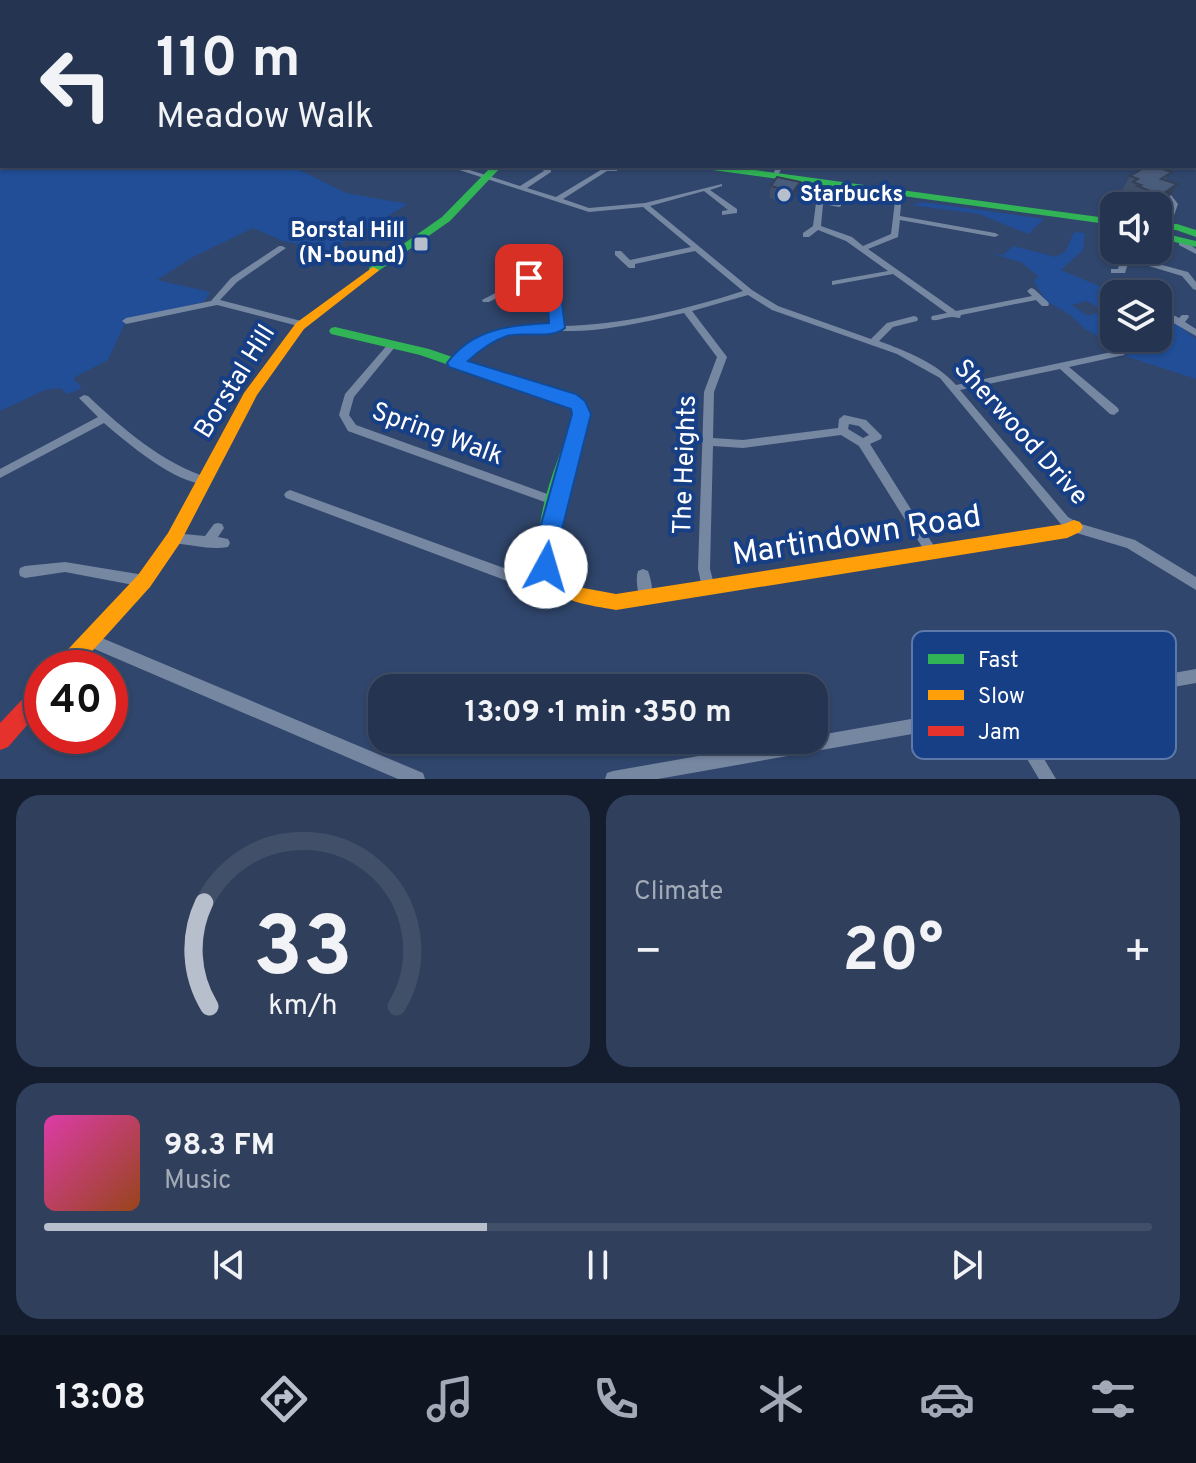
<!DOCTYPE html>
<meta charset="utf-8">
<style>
body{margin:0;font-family:Overpass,sans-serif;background:#303f5b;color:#f1f3f6;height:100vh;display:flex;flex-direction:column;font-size:30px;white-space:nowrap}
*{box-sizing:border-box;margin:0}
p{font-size:26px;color:#a3aab7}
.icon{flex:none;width:44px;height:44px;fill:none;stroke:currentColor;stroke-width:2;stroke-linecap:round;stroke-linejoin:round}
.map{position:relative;height:779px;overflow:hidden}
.side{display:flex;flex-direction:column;gap:16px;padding:16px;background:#141d2d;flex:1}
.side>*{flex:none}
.top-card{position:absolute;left:0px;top:0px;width:1196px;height:168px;box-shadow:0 2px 6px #0004,0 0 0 2px #414f68;background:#243451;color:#f1f3f6;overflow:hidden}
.fabs{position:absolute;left:1100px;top:192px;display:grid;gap:16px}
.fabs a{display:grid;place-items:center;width:72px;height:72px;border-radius:16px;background:#243451;box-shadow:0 2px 6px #0004,0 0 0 2px #414f68;font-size:40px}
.speed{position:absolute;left:24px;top:650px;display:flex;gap:16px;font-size:40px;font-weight:700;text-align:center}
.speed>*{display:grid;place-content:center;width:104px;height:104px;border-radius:50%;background:#243451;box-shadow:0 2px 6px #0004,0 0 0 2px #414f68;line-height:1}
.speed .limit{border:12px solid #d22;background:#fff;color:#111}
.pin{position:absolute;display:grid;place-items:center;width:68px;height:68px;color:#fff;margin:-34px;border-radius:16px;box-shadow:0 4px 12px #0006}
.me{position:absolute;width:88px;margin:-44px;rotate:6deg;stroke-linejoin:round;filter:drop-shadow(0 0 6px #0008)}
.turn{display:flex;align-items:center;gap:28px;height:168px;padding:0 24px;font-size:36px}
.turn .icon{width:104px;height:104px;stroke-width:2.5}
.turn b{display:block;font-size:56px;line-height:68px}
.big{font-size:60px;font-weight:700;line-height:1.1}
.side .tile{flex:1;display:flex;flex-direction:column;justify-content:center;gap:12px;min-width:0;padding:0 28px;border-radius:24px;background:#303f5b}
.side .dial{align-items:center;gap:0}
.dial svg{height:208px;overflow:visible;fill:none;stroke:#414f68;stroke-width:7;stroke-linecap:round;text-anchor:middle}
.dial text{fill:#f1f3f6;stroke:none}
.song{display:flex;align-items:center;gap:24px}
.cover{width:96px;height:96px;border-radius:12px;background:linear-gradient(135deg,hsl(320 70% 55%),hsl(20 70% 35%))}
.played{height:8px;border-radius:4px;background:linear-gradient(90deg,#b7becc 40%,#414f68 40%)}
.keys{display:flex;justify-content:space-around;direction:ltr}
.heat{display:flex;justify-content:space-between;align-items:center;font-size:44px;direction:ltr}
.side .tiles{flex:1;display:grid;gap:16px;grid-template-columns:1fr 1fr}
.tile:last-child{grid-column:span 2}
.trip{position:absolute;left:368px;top:674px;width:460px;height:80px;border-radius:24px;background:#243451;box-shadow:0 2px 6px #0004,0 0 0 2px #414f68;font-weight:700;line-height:80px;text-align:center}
.tab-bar{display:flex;height:128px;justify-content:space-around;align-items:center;background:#0e1520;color:#a3aab7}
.tab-bar .icon{width:56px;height:56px}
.tab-bar .selected{color:#b7becc}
.tab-bar b{font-size:36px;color:#f1f3f6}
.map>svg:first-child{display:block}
.green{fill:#214e97}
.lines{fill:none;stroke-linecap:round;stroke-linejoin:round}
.street{fill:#7687a2;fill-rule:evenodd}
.fast{fill:#30b455;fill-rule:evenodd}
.slow{fill:#ff9f0a;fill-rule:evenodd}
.jam{fill:#e5322d;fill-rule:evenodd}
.wall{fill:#404f6a}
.shaded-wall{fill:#344056}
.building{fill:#4a5c7b;stroke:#344056;stroke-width:2}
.route{fill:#1a73e8;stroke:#114b97;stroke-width:2}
.poi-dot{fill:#b7becc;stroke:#173f85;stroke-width:3}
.labels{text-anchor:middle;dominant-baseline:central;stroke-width:8;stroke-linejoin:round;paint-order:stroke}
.far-poi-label{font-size:22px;font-weight:bold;fill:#fff;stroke:#173f85;text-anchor:start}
.street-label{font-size:26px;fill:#fff;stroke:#173f85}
.near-street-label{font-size:32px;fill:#fff;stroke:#173f85}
.key{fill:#173f85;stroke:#5d79aa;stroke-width:2}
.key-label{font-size:22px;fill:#fff}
</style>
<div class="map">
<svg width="1196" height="779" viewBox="0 0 1196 779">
<rect width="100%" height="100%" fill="#30466c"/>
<!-- green -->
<g class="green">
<path d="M0,50L2,166H291L346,193L408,204L329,251L283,241L253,228L193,257L157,280L210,292L204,302L126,321L108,360L73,378L82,388L68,394L60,388L45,390L0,411Z"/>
<path d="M923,202L1044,219L1028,234L979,214L911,205Z"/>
<path d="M1074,232L1085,233L1083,250L1061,270L1118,294H1114V301L1101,302L1100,309L1087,301L1072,305L1088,316L1097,313L1122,345L1115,346L1085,329L1069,314L1046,301L1033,280L1039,277L1021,262L992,254L1003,255L1013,246L1056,257L1066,251Z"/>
<path d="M1158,318L1178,325L1196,339V379L1125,356L1133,351L1127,338H1158Z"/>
</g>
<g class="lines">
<!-- street -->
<g class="street">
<path d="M1021,0H1025L1026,2H1022Z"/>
<path d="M350,1H353L354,2H348Z"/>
<path d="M447,166H457L520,186L544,171L538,166H545L551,170V172L527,188L556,197L604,168L617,169V171H607L563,199L589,208L645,203L722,184V186L710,190L737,209V213L722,215V211L728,210L704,191L650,206L752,290L778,306L871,339L887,323L914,316L917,317L918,319L917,321L893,327L879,341C906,351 937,363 956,385L1121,350L1124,351L1126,353L1124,355L1069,367L1118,408L1119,411L1114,415L1110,414L1060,369L960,390L1068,517L1078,523L1135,540L1196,577V590L1127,548L1070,531L1060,523L940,378L897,354L772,310L748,295L692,311L727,357L714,392L713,438L743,440L838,428L839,419L844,415L866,420L882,436L881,439L870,444L939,554L937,558L933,559L929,558L859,446L841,435L743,448L713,446L710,569L715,588L713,592L708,594L703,592L698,569L704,392L717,357L684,313C654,320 623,327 593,330C560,333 525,327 495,340C481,347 471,356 459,365L456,366L451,363C479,334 514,327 552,326V300L528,281L489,302H483L482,300L542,269H545V273L534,278L560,299L561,326C623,325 684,310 743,291L695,251L635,264V268H629L615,255V251H621L630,260L691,247L643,207L589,212ZM849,424L859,426L869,435L863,438L848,429Z"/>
<path d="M777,166H783L777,177H773L772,176Z"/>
<path d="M1162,185L1164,186L1178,204L1170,227L1166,229L1162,227L1170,204L1159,187Z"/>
<path d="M899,191L902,193L900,216L995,233L999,235L995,237L900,220L898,237L868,249L956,311L1032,296L1027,291L1031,288L1034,289L1048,302L1049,304L1048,306H1042L1036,300L961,315L960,318C957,318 955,317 952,317C945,317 939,321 932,320L931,318L932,316L947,313L893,274L832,285V281L888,271L846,241L818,230L809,237H803V233L813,226L816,203L805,200V198L841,204V206L839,207L823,204L821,226L852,237L863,246L891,234L896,193Z"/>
<path d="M1179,241H1185L1196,249V254L1179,245Z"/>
<path d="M279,246H282L286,248L237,282L220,300L305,322L306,324L305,326L302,327L217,305L126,324L122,321L126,318L211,301L231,278Z"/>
<path d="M1121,256H1129L1188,272L1196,282V290L1193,289L1182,276L1129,260L1125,273H1111V269H1118Z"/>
<path d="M1112,287L1125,292L1126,294C1120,294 1113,295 1108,290Z"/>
<path d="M1158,307L1179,318L1182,315H1188L1189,317L1185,322L1196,329V336L1158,314Z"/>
<path d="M392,342L395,343L397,345L395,347L354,397L349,415L356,425L561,499L563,502L561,505L557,507L553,505L348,431L339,415L345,394L389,343Z"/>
<path d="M84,395L88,396C123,429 162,463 209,478L211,481L209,484C179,487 126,442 104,423L0,478V469L98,417L79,398Z"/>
<path d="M290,490L515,572L533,573L549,568L554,570L555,574L554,578L533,585L515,584L286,498L284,495L286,492Z"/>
<path d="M218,523L222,524L224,528L218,537L228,539L230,543L228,547C211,550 192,545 174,543L170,542L168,538L170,534L174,533L205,536L214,524Z"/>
<path d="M65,562L144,575L149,577L151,581L149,585L144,587L65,572L25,578L20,576L19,572L20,568L25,566Z"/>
<path d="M643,569L648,571C651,579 654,593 651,601L646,603L641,601C638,594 635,579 638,571Z"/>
<path d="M90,633L423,773L425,779H398L85,645L83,640L85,635Z"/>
<path d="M1196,669V683L1018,715L1056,779H1039L1003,718L658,779H605L607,773L613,771L790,740H814V736Z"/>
</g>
<!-- fast -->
<g class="fast">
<rect x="0" y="16" width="2" height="4"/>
<rect x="0" y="101" width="2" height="4"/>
<path d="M492,166H502L450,221L377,272H369V268L442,217Z"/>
<path d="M700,166H725L1114,219V225L705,169Z"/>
<path d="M1158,224H1177L1196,230V237L1176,230H1158Z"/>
<path d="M1158,232L1196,241V247L1158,238Z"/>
<path d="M335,327L429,349L584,402L589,414C573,464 544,524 561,577L558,583L552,585L546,583C523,534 558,461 575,414L573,408L420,355L331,334L329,331L331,328Z"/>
</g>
<!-- slow -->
<g class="slow">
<path d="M611,0H617L618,2H612Z"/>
<path d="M373,267L379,270L377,272L304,329L257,395L180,543L150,587L77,668H54L57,661L138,575L168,533L244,393L296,323Z"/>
<path d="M1074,520L1080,522L1083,527L1080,532L1067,538L616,610C590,605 557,603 543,577L546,571L552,569L578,587L616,594L1064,524Z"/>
</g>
<!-- jam -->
<g class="jam">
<rect x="1194" y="132" width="2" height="6"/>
<path d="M42,683V708L8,747L0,750V723L35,686Z"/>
</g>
</g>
<!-- wall -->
<g class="wall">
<path d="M982,166H1018L1016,170Z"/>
<path d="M1147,166H1168L1165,170L1167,181L1164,207L1158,211V206H1125L1121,204L1123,200L1118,198L1130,176Z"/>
<path d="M800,182L798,193L790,204L769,198L771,186Z"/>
</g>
<!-- shaded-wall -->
<g class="shaded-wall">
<path d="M800,182L798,193L790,204L793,192Z"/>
<path d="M1177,184L1164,207L1158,211V206H1155L1161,195Z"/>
</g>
<!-- building -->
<g class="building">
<path d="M1147,166H1152L1172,172L1161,179L1177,184L1161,195L1137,186L1141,185L1133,182L1138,179L1130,176Z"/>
<path d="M777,177L800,182L793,192L771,186Z"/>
</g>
<!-- route -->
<path class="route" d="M524,275H534L561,295L565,328C551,340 525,331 507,336C492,341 480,350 468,361L576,394L585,401L591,414L556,553L558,567L555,574L546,577L538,574L533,553L572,414L571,409L449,367L447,363C472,329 509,325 549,323L548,300L524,281Z"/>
<!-- markers -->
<g class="poi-dot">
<circle cx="784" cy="195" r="8"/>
<rect x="413" y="236" width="16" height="16" rx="4"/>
</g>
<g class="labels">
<!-- far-poi labels -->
<g class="far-poi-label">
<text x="800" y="195">Starbucks</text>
<text x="405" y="231" text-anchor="end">Borstal Hill<tspan x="405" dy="25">(N-bound)</tspan></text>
</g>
<!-- street labels -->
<g class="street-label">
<text transform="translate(236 382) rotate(-58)">Borstal Hill</text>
<text transform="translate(1020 433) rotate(48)">Sherwood Drive</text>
<text transform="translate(437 435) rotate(20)">Spring Walk</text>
<text transform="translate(686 465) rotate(-88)">The Heights</text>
</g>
<!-- near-street labels -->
<g class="near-street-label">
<text transform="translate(857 537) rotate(-9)">Martindown Road</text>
</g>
</g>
<!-- legend -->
<rect x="912" y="631" width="264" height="128" rx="12" class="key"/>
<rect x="928" y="654" width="36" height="10" fill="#30b455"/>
<rect x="928" y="690" width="36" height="10" fill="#ff9f0a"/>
<rect x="928" y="726" width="36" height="10" fill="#e5322d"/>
<g class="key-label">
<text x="978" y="667">Fast</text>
<text x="978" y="703">Slow</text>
<text x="978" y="739">Jam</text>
</g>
</svg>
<div class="fabs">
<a><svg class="icon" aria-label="sound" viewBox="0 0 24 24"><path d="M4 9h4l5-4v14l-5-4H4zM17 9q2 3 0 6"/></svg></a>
<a><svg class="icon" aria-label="layers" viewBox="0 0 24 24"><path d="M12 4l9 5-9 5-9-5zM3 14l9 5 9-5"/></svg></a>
</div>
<div class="speed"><div class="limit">40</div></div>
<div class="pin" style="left:529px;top:278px;background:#d93025"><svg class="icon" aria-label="arrive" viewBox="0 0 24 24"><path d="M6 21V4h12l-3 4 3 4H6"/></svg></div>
<svg class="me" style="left:546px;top:567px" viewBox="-20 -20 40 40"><circle r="19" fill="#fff"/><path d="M0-13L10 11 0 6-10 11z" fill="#1a73e8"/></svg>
<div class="trip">13:09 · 1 min · 350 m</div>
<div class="top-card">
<div class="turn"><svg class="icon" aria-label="left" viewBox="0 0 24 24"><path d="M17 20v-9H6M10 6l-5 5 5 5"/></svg><div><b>110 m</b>Meadow Walk</div></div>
</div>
</div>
<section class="side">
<div class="tiles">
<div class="tile dial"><svg viewBox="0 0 100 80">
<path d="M14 69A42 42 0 1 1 86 69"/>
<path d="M14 69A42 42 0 0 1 12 29" stroke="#b7becc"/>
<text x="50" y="56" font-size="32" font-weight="700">33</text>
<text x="50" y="72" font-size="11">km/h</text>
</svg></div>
<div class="tile"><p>Climate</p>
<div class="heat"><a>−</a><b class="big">20°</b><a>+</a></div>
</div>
<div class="tile">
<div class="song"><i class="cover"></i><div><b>98.3 FM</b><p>Music</p></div></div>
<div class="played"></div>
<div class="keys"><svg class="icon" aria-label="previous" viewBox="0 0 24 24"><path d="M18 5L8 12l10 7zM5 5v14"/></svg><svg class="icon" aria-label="pause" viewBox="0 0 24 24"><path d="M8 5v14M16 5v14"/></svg><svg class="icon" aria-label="next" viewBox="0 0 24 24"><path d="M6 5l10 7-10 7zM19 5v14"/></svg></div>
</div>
</div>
</section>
<nav class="tab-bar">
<b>13:08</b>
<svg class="icon selected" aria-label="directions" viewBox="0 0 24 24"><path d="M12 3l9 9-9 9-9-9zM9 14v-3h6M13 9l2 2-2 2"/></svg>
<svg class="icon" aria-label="music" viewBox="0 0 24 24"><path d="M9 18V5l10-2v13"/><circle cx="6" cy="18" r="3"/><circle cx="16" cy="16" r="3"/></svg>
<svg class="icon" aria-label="phone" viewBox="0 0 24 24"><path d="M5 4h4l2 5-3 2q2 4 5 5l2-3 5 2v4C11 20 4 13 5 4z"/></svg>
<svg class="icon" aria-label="climate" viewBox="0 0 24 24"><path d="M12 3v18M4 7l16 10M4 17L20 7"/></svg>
<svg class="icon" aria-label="car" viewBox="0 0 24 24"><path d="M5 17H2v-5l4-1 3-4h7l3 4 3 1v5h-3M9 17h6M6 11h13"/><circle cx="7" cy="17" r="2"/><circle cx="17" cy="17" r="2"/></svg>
<svg class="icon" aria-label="filters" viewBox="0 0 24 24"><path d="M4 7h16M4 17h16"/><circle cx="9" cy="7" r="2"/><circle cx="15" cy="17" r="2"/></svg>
</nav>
